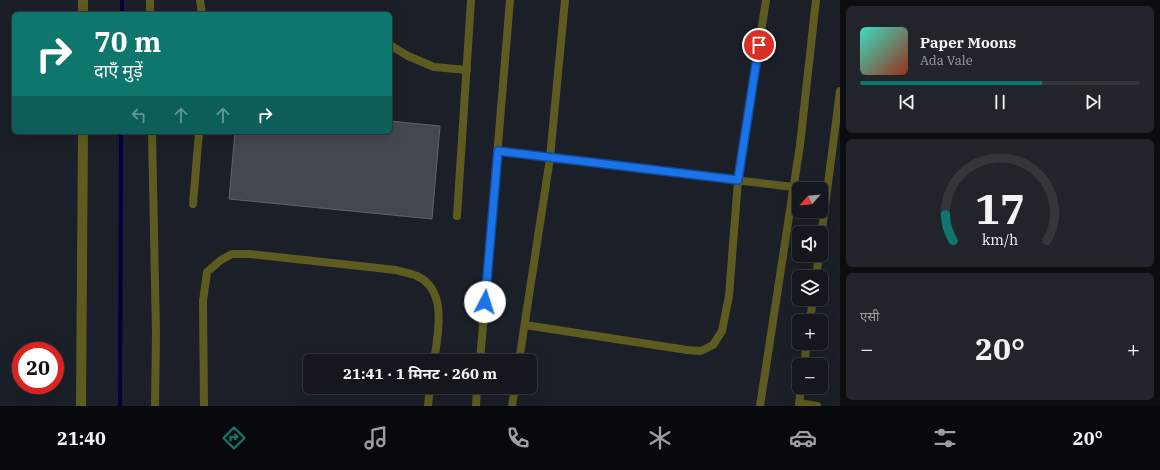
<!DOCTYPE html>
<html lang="hi">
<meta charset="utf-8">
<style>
body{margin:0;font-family:"IBM Plex Serif","Noto Sans Devanagari",serif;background:#21242a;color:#f1f3f6;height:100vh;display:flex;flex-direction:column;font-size:15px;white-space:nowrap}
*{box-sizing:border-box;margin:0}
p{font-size:13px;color:#9d9fa4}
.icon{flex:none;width:22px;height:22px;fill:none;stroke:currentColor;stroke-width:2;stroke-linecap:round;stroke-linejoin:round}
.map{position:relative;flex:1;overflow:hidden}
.drawer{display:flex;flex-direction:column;gap:6px;padding:6px;background:#0b0d10;width:320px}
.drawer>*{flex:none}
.guide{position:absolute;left:12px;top:12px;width:380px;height:122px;border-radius:6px;box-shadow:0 4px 16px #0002,0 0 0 1px #33363b;background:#0f766e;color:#fff;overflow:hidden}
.needle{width:26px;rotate:243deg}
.tools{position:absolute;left:792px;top:182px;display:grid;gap:8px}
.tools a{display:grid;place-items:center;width:36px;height:36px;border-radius:6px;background:#14171d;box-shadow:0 4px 16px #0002,0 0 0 1px #33363b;font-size:20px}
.speed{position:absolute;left:12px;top:342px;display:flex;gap:8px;font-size:20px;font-weight:700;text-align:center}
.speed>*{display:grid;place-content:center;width:52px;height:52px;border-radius:50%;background:#14171d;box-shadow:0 4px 16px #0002,0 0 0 1px #33363b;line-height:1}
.speed .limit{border:6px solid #d22;background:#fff;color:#111}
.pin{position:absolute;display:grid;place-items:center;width:34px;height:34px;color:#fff;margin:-17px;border:2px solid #fff;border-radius:50%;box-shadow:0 1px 4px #0007}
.me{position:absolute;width:44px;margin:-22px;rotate:5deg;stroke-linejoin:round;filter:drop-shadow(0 0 3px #0008)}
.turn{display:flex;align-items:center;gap:14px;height:84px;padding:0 16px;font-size:18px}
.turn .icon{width:52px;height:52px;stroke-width:2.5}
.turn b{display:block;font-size:28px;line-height:34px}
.lanes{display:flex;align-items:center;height:38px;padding:0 16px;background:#0003;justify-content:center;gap:20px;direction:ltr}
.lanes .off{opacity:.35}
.big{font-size:30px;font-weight:700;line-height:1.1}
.drawer .card{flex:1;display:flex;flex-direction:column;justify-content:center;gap:6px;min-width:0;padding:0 14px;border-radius:6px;background:#21242a}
.drawer .dial{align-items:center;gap:0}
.dial svg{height:104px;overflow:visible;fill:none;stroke:#33363b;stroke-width:7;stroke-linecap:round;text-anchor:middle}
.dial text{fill:#f1f3f6;stroke:none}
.song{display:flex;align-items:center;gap:12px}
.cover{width:48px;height:48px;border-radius:6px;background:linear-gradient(135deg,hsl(170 70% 55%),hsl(10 70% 35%))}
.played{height:4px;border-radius:2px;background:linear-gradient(90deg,#0f766e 65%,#33363b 65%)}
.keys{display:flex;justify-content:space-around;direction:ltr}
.heat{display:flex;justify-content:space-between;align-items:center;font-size:22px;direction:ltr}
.trip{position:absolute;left:303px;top:354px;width:234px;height:40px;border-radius:6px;background:#14171d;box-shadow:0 4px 16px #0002,0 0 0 1px #33363b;font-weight:700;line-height:40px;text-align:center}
.tab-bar{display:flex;height:64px;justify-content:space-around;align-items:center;background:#08090c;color:#9d9fa4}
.tab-bar .icon{width:28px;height:28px}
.tab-bar .active{color:#0f766e}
.tab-bar b{font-size:18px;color:#f1f3f6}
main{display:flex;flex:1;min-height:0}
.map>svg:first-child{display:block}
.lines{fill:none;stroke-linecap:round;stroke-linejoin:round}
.stream{stroke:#00003d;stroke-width:4}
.building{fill:#424750;stroke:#5d626b}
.service{stroke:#5e5b20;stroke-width:8}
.minor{stroke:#5e5b20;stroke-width:10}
.route-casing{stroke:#114b97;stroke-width:10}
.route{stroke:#1a73e8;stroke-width:7}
</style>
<main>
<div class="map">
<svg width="840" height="406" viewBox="0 0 840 406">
<rect width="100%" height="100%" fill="#1b1f27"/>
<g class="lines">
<!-- stream -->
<g class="stream">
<path d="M122,14V0"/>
<path d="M120,406L121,132"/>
</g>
</g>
<!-- building -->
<path class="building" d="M390,121L440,126L432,219L229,199L235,132H390Z"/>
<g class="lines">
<!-- service -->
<g class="service">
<path d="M150,0V14"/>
<path d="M200,0L202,14"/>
<path d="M390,45L408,56L434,67L467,70"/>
<path d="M152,132L156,334L155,406"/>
<path d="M498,151L793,187"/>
<path d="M193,204L199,132"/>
<path d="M457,216L471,0"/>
<path d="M821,237L840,91"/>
<path d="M816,277L819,255"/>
<path d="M810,321L813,299"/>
<path d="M525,325L687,350L701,351L713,345L722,331L729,296L738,180L766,0"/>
<path d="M480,361L510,0"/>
<path d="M519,361L550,158L565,0"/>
<path d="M804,365L807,343"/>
<path d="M799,403L817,406"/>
<path d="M204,406L203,301L207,272L221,260L232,254H250L396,270C402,272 410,273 417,276C448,290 438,334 434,361"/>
<path d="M428,406L430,387"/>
<path d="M476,406L477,387"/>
<path d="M512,406L515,387"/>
<path d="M760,406L800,145L816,0"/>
<path d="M799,406L801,387"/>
</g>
<!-- minor -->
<g class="minor">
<path d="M83,0V14"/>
<path d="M81,406L83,132"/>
</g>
</g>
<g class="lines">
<defs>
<path id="route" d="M485,302L498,151L738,180L759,45"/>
</defs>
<!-- route casing -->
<use href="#route" class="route-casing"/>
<!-- route -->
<use href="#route" class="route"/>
</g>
</svg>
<div class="tools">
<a><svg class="needle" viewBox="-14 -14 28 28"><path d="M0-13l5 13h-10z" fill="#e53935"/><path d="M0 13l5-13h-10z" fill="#9d9fa4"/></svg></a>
<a><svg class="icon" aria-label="sound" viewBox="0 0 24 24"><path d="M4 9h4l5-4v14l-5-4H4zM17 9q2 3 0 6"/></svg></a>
<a><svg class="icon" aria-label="layers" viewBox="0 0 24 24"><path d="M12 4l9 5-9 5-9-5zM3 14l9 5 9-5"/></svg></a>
<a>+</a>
<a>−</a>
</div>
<div class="speed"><div class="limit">20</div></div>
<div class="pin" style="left:759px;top:45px;background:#d93025"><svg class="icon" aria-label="arrive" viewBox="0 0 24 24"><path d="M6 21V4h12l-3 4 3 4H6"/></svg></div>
<svg class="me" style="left:485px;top:302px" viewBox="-20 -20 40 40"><circle r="19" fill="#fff"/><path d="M0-13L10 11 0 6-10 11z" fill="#1a73e8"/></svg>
<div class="trip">21:41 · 1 मिनट · 260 m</div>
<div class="guide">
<div class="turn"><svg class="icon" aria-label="right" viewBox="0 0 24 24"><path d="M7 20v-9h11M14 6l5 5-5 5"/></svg><div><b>70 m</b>दाएँ मुड़ें</div></div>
<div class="lanes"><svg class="icon off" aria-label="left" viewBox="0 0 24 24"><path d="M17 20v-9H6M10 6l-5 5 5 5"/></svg><svg class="icon off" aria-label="ahead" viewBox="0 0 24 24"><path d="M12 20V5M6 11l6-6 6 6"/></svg><svg class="icon off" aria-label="ahead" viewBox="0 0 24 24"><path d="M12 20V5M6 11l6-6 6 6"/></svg><svg class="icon" aria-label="right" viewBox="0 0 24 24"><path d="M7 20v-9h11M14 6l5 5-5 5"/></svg></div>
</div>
</div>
<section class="drawer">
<div class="card">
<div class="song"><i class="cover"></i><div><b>Paper Moons</b><p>Ada Vale</p></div></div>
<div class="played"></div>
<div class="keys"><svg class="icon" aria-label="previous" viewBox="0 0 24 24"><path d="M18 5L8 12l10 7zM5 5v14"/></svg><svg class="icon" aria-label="pause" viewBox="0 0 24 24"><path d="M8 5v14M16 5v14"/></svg><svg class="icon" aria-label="next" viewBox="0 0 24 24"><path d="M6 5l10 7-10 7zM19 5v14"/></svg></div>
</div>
<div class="card dial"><svg viewBox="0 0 100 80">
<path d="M14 69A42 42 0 1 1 86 69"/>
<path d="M14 69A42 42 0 0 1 8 49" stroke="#0f766e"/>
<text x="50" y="56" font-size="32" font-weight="700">17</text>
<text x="50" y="72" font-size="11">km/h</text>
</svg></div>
<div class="card"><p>एसी</p>
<div class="heat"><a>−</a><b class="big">20°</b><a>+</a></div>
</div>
</section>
</main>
<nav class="tab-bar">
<b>21:40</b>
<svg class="icon active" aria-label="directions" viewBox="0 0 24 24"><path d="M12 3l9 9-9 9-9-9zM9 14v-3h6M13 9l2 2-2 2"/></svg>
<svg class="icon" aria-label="music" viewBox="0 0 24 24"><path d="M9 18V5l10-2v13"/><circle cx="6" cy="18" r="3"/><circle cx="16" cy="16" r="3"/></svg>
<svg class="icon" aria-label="phone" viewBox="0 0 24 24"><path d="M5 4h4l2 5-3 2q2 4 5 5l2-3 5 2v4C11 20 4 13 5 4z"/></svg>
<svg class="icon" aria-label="climate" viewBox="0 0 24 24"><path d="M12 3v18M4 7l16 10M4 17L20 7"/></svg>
<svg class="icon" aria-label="car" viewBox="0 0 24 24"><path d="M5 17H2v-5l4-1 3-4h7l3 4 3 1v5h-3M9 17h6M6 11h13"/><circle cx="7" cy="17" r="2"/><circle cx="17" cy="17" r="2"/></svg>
<svg class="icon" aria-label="filters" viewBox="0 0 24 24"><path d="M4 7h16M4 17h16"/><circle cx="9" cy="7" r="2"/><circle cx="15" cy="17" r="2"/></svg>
<b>20°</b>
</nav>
